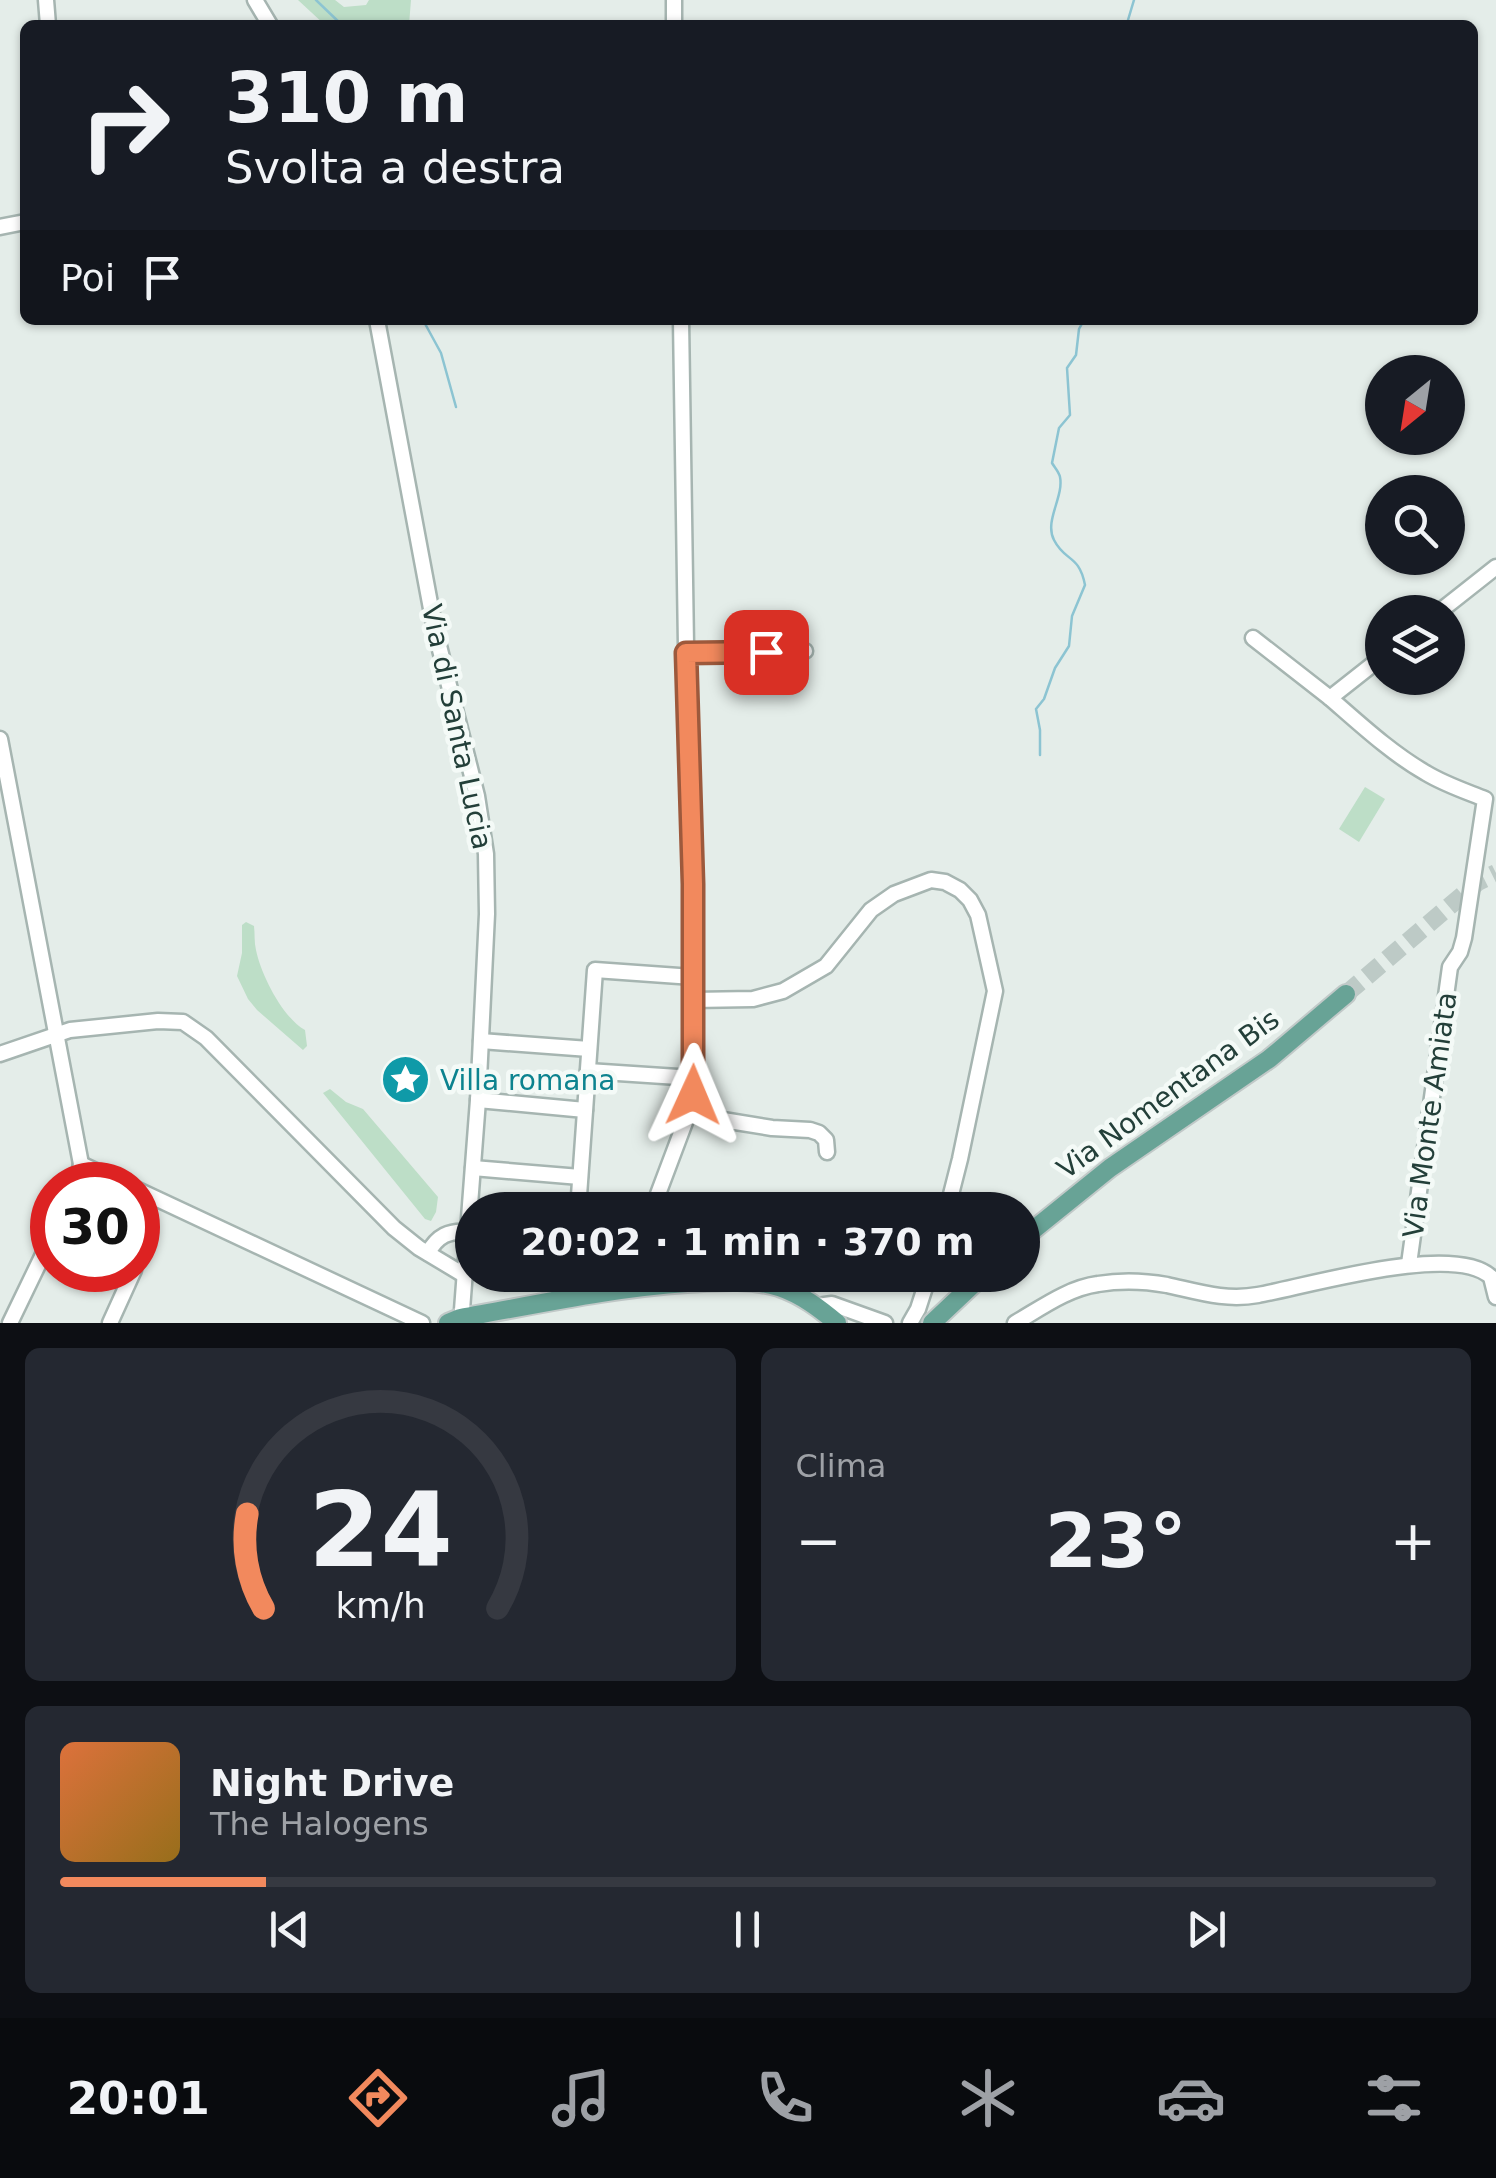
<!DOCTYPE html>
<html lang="it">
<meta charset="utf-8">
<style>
body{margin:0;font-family:"DejaVu Sans",sans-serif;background:#242831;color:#f1f3f6;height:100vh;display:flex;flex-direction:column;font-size:38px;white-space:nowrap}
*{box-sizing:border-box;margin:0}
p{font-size:32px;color:#9ea1a6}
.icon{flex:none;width:55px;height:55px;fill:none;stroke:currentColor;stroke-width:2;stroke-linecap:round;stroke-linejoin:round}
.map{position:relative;height:1323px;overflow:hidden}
.side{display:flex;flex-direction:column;gap:25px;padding:25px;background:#0d0f14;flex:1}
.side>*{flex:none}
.top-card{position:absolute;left:20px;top:20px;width:1458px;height:305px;border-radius:15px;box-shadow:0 2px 8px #0004;background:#171b24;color:#f1f3f6;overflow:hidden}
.needle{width:65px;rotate:210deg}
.fabs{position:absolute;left:1365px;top:355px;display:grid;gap:20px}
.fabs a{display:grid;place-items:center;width:100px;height:100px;border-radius:50%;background:#171b24;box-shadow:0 2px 8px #0004;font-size:50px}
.speed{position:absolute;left:30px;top:1162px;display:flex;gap:20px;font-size:50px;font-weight:700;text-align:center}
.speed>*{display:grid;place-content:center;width:130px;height:130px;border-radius:50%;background:#171b24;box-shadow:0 2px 8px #0004;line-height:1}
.speed .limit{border:15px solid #d22;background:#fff;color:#111}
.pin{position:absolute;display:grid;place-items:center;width:85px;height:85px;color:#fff;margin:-42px;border-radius:20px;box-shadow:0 5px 15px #0006}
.me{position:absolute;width:110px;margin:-55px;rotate:1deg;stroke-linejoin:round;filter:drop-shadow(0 0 8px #0008)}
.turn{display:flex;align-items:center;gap:35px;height:210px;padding:0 40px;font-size:45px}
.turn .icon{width:130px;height:130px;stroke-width:2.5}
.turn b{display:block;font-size:70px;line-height:85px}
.then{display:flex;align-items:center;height:95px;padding:0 40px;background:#0003;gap:20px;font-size:38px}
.big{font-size:75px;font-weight:600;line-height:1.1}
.side .widget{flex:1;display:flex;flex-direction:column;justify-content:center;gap:15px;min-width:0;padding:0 35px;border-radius:15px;background:#242831}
.side .dial{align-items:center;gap:0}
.dial svg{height:260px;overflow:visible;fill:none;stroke:#363941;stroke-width:7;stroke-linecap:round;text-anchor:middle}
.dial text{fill:#f1f3f6;stroke:none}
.song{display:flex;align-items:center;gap:30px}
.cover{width:120px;height:120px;border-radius:15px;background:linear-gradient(135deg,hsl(20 70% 55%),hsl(40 70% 35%))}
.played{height:10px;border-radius:5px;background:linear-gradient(90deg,#f2895d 15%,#363941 15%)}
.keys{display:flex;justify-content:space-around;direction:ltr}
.heat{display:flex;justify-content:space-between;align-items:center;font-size:55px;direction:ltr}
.side .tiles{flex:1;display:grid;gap:25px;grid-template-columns:1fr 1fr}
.widget:last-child{grid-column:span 2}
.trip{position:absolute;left:455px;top:1192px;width:585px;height:100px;border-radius:50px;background:#171b24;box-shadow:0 2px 8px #0004;font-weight:600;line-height:100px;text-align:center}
.tab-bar{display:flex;height:160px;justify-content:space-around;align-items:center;background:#090b0e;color:#9ea1a6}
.tab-bar .icon{width:70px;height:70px}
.tab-bar .current{color:#f2895d}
.tab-bar b{font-size:45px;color:#f1f3f6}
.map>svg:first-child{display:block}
.green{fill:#bddec7}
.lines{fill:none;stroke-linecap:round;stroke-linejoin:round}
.stream{stroke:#8cc4d2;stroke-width:2.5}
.major-tunnel{stroke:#bdcac6;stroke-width:18;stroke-dasharray:18 9;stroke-linecap:butt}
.minor-casing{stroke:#a6b5b1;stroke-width:19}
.major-casing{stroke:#c1c9c8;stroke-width:22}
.minor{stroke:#fff;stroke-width:14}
.major{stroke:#68a396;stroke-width:18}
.route-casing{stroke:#9d593c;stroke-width:25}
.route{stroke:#f2895d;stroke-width:18}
.labels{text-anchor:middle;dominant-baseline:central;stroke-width:9;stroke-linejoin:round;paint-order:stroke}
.street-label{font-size:28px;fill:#233f39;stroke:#f4faf7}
.culture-label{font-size:28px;fill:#0d838f;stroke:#f4faf7;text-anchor:start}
</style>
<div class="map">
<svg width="1496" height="1323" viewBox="0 0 1496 1323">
<rect width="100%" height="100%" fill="#e4ede9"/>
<!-- green -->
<g class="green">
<path d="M298,0H335L344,7L366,5L369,0H411L409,25H325Z"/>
<path d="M1365,787L1385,799L1359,842L1339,829Z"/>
<path d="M246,922L254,926C255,934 254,942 256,950C261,975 283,1018 305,1030L307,1046L303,1050L257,1010L248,999L237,976L242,953V925Z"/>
<path d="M330,1089L346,1102L363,1109L438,1197L436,1212L431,1221L425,1219L323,1093Z"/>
</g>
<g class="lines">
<!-- stream -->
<g class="stream">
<path d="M316,0L342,25"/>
<path d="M1130,25L1128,20L1134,0"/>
<path d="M423,320L441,353L456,407"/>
<path d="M1040,755V730L1036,709L1044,699L1055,668L1069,646L1072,616L1085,585C1079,554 1065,562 1054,540C1044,521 1064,497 1060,477C1059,472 1055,468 1052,463L1059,428L1070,415L1067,368L1076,355L1079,329L1084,320"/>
</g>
<!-- major-tunnel -->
<path class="major-tunnel" d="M1346,994L1478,882L1496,873"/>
<defs>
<g id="minor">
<path d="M46,0L48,25"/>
<path d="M255,0L270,25"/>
<path d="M674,0V25"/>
<path d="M0,227L25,222"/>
<path d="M377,320L435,630L477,796L486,854L487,914L478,1100L461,1323"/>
<path d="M1439,612L1496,567"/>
<path d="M1253,638L1330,698"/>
<path d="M686,653L805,651"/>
<path d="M1382,657L1330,698C1360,724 1391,753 1426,773C1444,784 1465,791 1485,799L1464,938L1460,952L1450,967L1409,1264"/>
<path d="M0,739L81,1164L77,1185"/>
<path d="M693,1000L753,999L783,991L826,966L871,910L894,894L931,880L945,882L960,890L970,900L978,915L995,991L960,1159L947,1210"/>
<path d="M481,1041L589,1049"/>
<path d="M0,1054L70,1030L158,1021L183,1022L206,1038L394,1228L419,1248L464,1275"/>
<path d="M588,1071L693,1078"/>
<path d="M478,1100L585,1110"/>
<path d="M689,1111L723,1120L772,1128L810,1130L819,1133L826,1140L827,1152"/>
<path d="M81,1164L126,1185"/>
<path d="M473,1168L580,1177"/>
<path d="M138,1190L422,1323"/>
<path d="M578,1210L595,970L693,977"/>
<path d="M652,1210L687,1117L693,1088V884L686,646L681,320"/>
<path d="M428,1253C437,1236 449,1230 468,1232"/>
<path d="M622,1289L627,1275"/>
<path d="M571,1299L573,1275"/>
<path d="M817,1306L832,1304L885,1323"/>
<path d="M10,1323L52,1236"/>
<path d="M110,1323L134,1270"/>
<path d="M910,1323L918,1309L929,1275"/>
<path d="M1015,1323C1041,1308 1068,1288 1098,1284C1121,1280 1145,1281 1167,1285C1199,1292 1226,1301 1258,1295C1308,1286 1454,1242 1491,1277L1496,1297"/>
</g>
<g id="major">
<path d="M1022,1239L1110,1168L1269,1059L1346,994"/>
<path d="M448,1323L460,1318C535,1305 611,1288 687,1283C719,1281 748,1278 779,1287C802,1295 819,1308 837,1323"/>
<path d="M932,1323L983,1275"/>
</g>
</defs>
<!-- minor casing -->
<use href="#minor" class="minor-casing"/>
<!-- major casing -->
<use href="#major" class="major-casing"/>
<!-- minor -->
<use href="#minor" class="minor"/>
<!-- major -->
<use href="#major" class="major"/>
</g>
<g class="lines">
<defs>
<path id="route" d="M693,1095V884L686,653L766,652"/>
</defs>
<!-- route casing -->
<use href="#route" class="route-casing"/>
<!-- route -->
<use href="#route" class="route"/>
</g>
<!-- icons -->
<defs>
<symbol id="sight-disc" viewBox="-11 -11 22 22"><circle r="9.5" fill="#0f9aa8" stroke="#f4faf7"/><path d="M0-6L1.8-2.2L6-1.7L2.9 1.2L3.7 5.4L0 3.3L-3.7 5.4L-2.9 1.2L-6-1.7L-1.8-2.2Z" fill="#fff"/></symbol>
</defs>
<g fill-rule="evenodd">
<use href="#sight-disc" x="378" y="1052" width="55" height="55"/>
</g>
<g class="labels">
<!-- street labels -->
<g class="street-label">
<text transform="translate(457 727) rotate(78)">Via di Santa Lucia</text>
<text transform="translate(1168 1094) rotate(-36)">Via Nomentana Bis</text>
<text transform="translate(1430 1115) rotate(-82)">Via Monte Amiata</text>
</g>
<!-- culture labels -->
<g class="culture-label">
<text x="440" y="1080">Villa romana</text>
</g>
</g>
</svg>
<div class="fabs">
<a><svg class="needle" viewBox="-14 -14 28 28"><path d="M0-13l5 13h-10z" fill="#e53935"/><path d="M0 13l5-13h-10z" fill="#9ea1a6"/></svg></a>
<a><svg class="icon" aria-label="search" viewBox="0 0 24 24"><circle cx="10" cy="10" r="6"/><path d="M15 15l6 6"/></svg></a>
<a><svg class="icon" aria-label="layers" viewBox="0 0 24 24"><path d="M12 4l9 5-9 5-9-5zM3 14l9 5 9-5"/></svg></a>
</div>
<div class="speed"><div class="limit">30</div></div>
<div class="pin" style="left:766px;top:652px;background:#d93025"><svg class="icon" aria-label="arrive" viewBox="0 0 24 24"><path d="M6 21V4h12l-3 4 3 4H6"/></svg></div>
<svg class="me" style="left:693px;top:1095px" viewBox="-20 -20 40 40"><path d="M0-17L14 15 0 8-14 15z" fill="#f2895d" stroke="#fff" stroke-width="4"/></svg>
<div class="trip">20:02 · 1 min · 370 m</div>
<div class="top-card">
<div class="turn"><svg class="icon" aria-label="right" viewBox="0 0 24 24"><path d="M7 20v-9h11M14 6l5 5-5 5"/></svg><div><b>310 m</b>Svolta a destra</div></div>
<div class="then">Poi<svg class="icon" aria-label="arrive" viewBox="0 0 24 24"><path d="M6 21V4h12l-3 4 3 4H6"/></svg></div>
</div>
</div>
<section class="side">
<div class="tiles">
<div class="widget dial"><svg viewBox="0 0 100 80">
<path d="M14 69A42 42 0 1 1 86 69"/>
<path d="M14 69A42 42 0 0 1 9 40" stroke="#f2895d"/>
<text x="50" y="56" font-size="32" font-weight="700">24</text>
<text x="50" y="72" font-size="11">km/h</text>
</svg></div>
<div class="widget"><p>Clima</p>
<div class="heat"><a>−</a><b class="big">23°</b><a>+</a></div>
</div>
<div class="widget">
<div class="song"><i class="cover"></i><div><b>Night Drive</b><p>The Halogens</p></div></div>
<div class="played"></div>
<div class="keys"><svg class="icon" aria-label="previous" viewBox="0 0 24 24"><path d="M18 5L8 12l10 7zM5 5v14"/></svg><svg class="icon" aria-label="pause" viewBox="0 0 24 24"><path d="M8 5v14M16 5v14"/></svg><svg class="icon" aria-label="next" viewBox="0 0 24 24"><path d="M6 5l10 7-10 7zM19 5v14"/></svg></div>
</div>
</div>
</section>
<nav class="tab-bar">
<b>20:01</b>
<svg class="icon current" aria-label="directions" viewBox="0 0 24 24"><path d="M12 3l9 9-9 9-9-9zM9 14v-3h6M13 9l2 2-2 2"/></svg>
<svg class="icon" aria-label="music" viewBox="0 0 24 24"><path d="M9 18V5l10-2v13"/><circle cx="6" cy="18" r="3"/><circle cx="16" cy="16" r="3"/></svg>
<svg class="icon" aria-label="phone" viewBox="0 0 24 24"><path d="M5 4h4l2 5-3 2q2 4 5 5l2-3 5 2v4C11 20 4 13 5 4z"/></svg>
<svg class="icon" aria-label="climate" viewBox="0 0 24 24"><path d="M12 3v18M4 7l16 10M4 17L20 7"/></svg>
<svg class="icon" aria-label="car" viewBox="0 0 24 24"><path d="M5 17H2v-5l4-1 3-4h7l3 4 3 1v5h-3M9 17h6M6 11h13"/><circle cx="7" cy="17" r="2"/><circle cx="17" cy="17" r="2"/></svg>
<svg class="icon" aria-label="filters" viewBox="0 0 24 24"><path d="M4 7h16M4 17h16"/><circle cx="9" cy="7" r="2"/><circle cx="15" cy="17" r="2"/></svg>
</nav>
